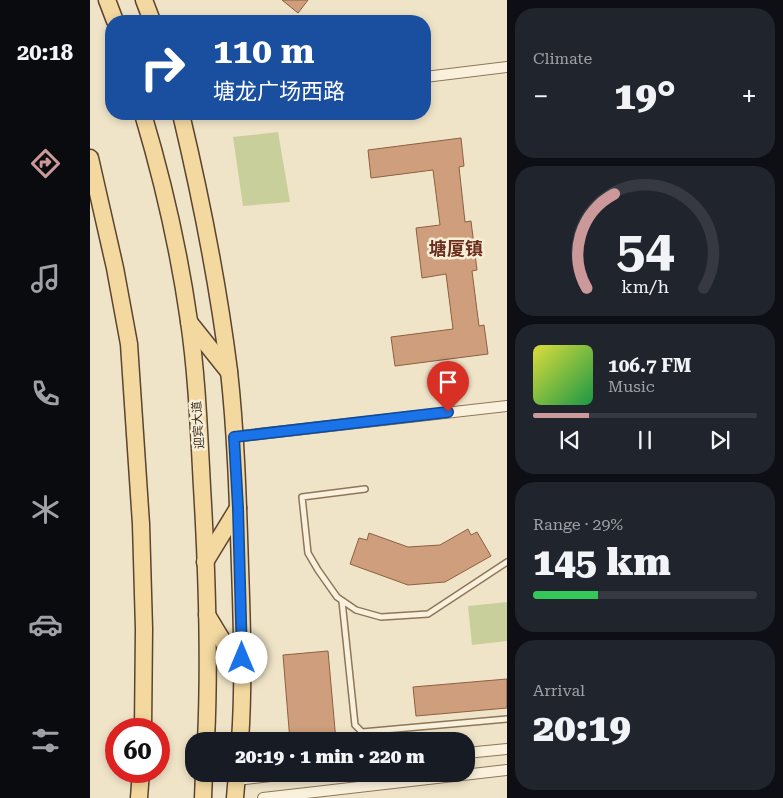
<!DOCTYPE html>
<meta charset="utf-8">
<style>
body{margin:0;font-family:"Roboto Serif","Noto Sans SC",serif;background:#20242c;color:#f1f3f6;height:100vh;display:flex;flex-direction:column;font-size:19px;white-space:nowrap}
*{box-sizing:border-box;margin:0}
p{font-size:16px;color:#9ea1a6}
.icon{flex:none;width:28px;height:28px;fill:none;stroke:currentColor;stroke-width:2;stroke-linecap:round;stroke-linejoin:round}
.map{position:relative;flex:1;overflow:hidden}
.details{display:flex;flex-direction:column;gap:8px;padding:8px;background:#0d0f14;width:276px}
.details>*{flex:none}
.guide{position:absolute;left:15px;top:15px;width:326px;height:105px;border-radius:20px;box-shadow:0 2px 8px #0003;background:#1a4fa0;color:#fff;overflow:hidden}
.speed{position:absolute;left:15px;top:718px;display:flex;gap:10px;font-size:25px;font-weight:700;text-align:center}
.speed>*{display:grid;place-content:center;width:65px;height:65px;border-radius:50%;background:#171b24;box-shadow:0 2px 8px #0003;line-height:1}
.speed .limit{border:8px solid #d22;background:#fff;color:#111}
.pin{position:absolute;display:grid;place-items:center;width:42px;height:42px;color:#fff;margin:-51px -21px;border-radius:50% 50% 50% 0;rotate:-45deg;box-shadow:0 0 5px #0007}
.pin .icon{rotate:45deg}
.me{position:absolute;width:55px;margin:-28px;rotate:0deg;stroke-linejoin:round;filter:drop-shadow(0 0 4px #0008)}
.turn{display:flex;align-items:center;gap:18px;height:105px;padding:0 25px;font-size:22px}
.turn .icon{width:65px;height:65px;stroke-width:2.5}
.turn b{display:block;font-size:35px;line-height:42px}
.big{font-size:38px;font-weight:800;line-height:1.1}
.details .tile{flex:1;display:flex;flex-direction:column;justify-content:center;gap:8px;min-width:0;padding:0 18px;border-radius:20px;background:#20242c}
.details .dial{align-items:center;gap:0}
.dial svg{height:130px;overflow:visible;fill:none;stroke:#363941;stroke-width:7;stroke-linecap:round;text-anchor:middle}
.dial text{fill:#f1f3f6;stroke:none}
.song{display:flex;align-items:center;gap:15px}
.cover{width:60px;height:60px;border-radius:8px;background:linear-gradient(135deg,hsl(60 70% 55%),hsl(140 70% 35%))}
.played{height:5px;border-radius:2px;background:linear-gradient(90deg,#cc999b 25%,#363941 25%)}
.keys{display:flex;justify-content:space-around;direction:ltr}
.heat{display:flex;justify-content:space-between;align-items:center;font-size:28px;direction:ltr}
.charge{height:8px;border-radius:4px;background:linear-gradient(90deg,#34c759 29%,#363941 0)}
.trip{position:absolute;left:95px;top:732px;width:290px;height:50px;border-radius:20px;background:#171b24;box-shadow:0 2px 8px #0003;font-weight:800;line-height:50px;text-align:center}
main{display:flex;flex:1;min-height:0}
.tab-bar{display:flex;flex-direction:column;width:90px;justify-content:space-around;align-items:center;background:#090b0e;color:#9ea1a6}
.tab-bar .icon{width:35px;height:35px}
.tab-bar .on{color:#cc999b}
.tab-bar b{font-size:22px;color:#f1f3f6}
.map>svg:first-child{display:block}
.green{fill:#c9cf9b}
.building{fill:#cf9f7d;stroke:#8d5f41}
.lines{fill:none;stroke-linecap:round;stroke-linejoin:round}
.service-casing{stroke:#8d765c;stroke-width:8}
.minor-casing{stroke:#8d765c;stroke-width:12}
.primary-casing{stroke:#5b4430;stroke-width:19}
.service{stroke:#faf1dc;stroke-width:5}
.minor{stroke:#faf1dc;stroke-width:10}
.primary{stroke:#f3d9a0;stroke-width:16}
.route-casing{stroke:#114b97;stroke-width:12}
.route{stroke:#1a73e8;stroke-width:9}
.labels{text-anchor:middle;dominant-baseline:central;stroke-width:5;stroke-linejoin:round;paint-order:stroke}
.street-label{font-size:12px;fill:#3d2e20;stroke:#f7eed8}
.district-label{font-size:18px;font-weight:bold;fill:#6b2e1e;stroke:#f7eed8}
</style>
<main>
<nav class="tab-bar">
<b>20:18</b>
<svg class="icon on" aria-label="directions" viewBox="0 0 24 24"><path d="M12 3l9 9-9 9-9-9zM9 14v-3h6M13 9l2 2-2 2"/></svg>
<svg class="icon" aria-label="music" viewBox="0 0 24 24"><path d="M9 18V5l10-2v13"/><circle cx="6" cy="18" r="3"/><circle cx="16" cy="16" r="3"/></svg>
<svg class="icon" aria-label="phone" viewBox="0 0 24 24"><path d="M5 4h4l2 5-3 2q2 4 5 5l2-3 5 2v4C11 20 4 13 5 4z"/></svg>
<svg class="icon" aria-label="climate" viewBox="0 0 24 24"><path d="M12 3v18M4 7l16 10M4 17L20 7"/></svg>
<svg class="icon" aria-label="car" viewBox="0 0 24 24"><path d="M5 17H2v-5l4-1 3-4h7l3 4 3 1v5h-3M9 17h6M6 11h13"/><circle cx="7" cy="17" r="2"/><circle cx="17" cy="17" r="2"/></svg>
<svg class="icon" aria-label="filters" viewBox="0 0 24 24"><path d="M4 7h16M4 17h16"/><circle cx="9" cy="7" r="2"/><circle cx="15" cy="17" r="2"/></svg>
</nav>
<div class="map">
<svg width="417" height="798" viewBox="0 0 417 798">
<rect width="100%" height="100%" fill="#f0e4c8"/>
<!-- green -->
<g class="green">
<path d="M188,132L200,202L153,206L143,137Z"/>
<path d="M417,602V641L382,645L378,606Z"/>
</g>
<!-- building -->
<g class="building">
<path d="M192,0H218L208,13Z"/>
<path d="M371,138L374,166L369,167L375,222L381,221L387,270L382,271L389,326L394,325L398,354L305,366L301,337L363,329L356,274L332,278L326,228L350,225L343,170L281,178L278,150Z"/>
<path d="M378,529L381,535L387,532L401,556L355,582L318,585L260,564L269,538L277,540L279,533L318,547L350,545Z"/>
<path d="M238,651L246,741H200L193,655Z"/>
<path d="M417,679V708L326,716L323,687Z"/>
</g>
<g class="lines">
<defs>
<g id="service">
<path d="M275,489L212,497L218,553L228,570L247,597L266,610L291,617L338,614L417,562"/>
<path d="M252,601L265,725L272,732L417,719"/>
</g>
<g id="minor">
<path d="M335,77L417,67"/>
<path d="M143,437L417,406"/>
<path d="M376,753L417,749"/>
<path d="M147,780L198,774"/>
<path d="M173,798L417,770"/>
</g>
<g id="primary">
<path d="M17,0L25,21"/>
<path d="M54,0L62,21"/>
<path d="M53,114C73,181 89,251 99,321C107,376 109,432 112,487C117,572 120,657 116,741"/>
<path d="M91,114C111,198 128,284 139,371C146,434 148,503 150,567C152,625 154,683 150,741"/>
<path d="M0,158L25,268L39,344L51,524L54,629L53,729"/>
<path d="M99,322L139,372"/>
<path d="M115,562L148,508"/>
<path d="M117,615L152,673"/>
<path d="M49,798L51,771"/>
<path d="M113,798L114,774"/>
<path d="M145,798L147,774"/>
</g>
</defs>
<!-- service casing -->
<use href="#service" class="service-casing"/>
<!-- minor casing -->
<use href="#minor" class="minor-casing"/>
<!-- primary casing -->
<use href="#primary" class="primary-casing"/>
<!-- service -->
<use href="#service" class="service"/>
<!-- minor -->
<use href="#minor" class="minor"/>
<!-- primary -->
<use href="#primary" class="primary"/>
</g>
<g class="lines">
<defs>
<path id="route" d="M152,658L148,508L144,437L358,412"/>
</defs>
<!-- route casing -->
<use href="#route" class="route-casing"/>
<!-- route -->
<use href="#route" class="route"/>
</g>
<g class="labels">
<!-- street labels -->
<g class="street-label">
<text transform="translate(108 425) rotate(-94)">迎宾大道</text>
</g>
<!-- district labels -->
<g class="district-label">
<text x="366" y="248">塘厦镇</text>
</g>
</g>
</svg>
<div class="speed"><div class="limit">60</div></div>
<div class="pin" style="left:358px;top:412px;background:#d93025"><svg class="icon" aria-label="arrive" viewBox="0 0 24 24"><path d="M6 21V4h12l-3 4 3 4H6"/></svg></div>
<svg class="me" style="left:152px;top:658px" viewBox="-20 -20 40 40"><circle r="19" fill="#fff"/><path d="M0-13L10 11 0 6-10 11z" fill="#1a73e8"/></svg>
<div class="trip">20:19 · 1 min · 220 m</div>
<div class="guide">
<div class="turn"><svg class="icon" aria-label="right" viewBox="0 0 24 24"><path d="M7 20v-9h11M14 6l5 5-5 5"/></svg><div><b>110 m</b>塘龙广场西路</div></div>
</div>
</div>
<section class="details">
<div class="tile"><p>Climate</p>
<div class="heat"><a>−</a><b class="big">19°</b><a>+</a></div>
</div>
<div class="tile dial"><svg viewBox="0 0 100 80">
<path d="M14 69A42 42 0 1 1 86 69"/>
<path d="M14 69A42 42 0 0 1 31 11" stroke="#cc999b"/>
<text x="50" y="56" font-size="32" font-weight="700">54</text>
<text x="50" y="72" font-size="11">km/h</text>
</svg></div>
<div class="tile">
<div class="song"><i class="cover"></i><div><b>106.7 FM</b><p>Music</p></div></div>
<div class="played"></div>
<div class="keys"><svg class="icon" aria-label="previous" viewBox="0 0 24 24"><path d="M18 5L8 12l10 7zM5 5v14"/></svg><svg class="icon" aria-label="pause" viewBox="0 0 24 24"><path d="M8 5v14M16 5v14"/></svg><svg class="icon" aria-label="next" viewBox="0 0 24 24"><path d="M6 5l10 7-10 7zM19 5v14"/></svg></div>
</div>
<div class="tile"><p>Range · 29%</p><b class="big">145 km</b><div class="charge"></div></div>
<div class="tile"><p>Arrival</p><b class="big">20:19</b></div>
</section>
</main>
